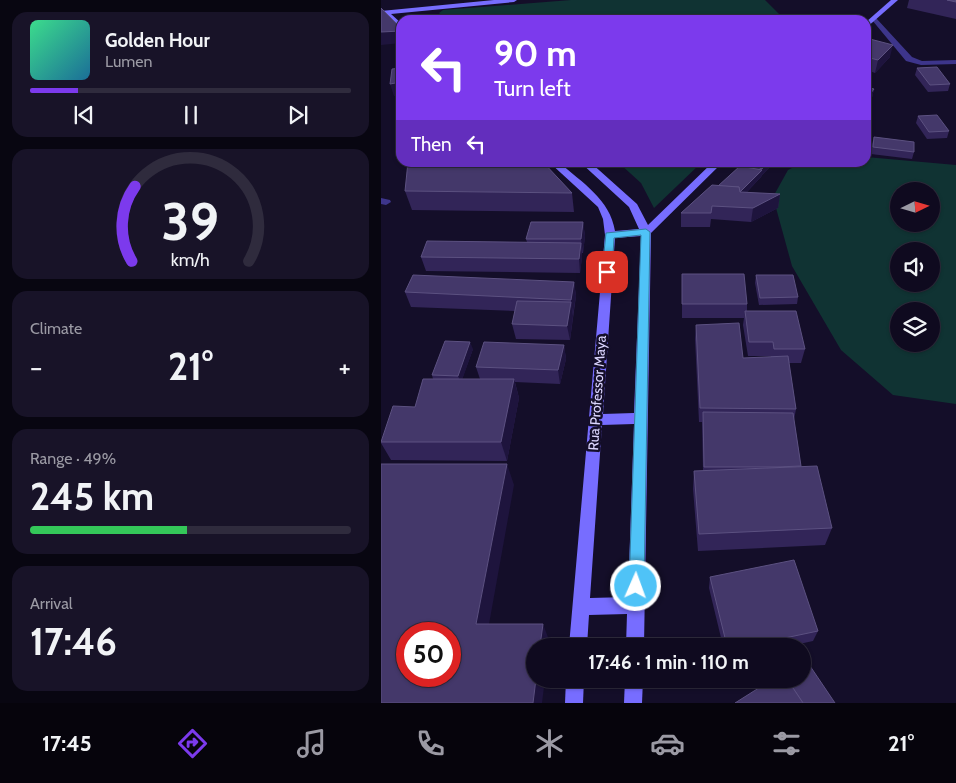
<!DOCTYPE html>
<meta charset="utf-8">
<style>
body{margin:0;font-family:Cabin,sans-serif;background:#181328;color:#f1f3f6;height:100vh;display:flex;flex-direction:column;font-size:19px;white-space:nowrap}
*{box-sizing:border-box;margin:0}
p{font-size:16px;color:#9b9aa4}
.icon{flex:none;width:28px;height:28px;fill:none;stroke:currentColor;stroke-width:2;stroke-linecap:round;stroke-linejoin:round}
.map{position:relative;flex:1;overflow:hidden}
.drawer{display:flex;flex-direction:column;gap:12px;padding:12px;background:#080611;width:381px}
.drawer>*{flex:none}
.top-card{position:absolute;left:15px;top:15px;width:475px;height:152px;border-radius:15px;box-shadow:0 1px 4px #0004,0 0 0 1px #2f2b3d;background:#7c3aed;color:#fff;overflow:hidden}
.needle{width:32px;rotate:85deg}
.buttons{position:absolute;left:509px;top:182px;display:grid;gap:10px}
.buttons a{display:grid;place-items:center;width:50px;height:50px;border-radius:50%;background:#0f0a1f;box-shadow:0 1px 4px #0004,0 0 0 1px #2f2b3d;font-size:25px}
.speed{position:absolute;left:15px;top:622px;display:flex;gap:10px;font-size:25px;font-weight:700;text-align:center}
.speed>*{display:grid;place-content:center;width:65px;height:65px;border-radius:50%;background:#0f0a1f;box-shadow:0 1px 4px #0004,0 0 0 1px #2f2b3d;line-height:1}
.speed .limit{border:8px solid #d22;background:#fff;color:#111}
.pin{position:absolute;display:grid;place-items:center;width:42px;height:42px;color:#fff;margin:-21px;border-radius:10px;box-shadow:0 2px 8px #0006}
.me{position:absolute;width:55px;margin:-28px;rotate:2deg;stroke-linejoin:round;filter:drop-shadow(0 0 4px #0008)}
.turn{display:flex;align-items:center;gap:18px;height:105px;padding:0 15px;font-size:22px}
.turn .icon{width:65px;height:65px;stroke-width:2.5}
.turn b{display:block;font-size:35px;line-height:42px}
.then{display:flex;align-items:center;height:48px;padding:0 15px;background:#0003;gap:10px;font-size:19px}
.big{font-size:38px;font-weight:700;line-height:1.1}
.drawer .tile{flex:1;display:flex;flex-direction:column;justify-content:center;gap:8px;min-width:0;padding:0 18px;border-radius:15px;background:#181328}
.drawer .dial{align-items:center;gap:0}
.dial svg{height:130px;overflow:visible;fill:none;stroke:#2f2b3d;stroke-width:7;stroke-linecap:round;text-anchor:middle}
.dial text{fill:#f1f3f6;stroke:none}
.song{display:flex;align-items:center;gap:15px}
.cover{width:60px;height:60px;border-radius:8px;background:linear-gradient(135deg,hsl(150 70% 55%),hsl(200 70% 35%))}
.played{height:5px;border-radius:2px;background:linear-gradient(90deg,#7c3aed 15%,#2f2b3d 15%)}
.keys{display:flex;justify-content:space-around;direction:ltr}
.heat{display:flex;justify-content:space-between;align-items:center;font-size:28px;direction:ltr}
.charge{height:8px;border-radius:4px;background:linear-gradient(90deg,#34c759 49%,#2f2b3d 0)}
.trip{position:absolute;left:145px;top:638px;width:285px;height:50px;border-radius:25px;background:#0f0a1f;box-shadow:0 1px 4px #0004,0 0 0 1px #2f2b3d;font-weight:700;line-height:50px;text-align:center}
.tab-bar{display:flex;height:80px;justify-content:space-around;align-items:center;background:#06040c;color:#9b9aa4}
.tab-bar .icon{width:35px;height:35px}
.tab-bar .current{color:#7c3aed}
.tab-bar b{font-size:22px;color:#f1f3f6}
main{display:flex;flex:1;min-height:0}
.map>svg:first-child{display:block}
.green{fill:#103333;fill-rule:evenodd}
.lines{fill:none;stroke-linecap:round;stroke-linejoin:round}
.street{fill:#3d358b;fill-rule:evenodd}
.secondary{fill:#776dff;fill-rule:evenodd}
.wall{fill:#322558}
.shaded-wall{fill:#1e143d}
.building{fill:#44386a;stroke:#5c5181;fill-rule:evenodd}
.route{fill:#4fc3f7;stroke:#337fa1}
.labels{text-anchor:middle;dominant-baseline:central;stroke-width:5;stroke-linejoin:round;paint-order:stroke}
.street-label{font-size:14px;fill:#dcd6ff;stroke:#140e29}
</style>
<main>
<section class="drawer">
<div class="tile">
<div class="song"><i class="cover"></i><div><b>Golden Hour</b><p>Lumen</p></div></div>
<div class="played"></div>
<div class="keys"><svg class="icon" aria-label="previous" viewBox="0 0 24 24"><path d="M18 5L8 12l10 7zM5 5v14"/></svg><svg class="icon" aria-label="pause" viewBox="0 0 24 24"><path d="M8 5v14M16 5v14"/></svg><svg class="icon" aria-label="next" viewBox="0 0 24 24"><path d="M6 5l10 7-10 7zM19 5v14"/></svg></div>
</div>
<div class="tile dial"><svg viewBox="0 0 100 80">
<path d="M14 69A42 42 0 1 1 86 69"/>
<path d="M14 69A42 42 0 0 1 16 23" stroke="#7c3aed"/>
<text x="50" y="56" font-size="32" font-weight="700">39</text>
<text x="50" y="72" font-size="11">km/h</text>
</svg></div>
<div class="tile"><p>Climate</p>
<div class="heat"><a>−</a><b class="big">21°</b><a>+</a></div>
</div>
<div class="tile"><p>Range · 49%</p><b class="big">245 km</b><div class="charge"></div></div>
<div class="tile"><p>Arrival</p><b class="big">17:46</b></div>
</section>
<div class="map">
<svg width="575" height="703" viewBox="0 0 575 703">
<rect width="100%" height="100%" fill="#140e29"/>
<!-- green -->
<g class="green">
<path d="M190,0H384L404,20H66L58,13L62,10Z"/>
<path d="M485,157L575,165V404L512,395L460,350L411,266L392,197L407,170L421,163L485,162ZM518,191H550V224H518ZM518,251H550V284H518ZM518,311H550V344H518Z"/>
<path d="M238,163H320L273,208L260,183Z"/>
</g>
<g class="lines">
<!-- street -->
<g class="street">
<path d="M491,18H495L531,57L541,61L575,60V64L540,65L525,61L491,20Z"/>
<path d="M0,198L9,200L10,202L5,205L0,204Z"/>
</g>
<!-- secondary -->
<g class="secondary">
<path d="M113,0H136L133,2L10,14L20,23V29L3,15H0V11Z"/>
<path d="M510,0H517L485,28V22Z"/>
<path d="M168,162H178C201,183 229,199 234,231L258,229L248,207L199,162H209L256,204L267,225L332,162H342L270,233L263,646H245L246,614L208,615L206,646H188L224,235L222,219L217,207ZM260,236L253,413L222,414L234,238ZM253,424L247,597L209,598L221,425Z"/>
<path d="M185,679H203L202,703H184Z"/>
<path d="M244,679H262L261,703H243Z"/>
</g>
</g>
<!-- wall -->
<g class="wall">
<path d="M528,0H575V19L526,8Z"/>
<path d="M485,38L509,57L494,73L486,70L485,73Z"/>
<path d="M536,68L569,84L567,91L547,92L534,75Z"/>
<path d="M485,87L493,89L490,102L485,107Z"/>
<path d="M537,116L568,131L566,138L546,139L535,123Z"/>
<path d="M493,137L533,152L531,159L490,154L491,144Z"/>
<path d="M364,162H367L389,167L381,175L380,177L365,193L399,194L397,208L370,222L330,219L329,227H300V213L363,167Z"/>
<path d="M24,191L191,193L193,212L31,210Z"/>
<path d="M202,222L204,236L202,253H201V257L199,273L45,271L40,257L146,242L145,239Z"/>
<path d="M301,274L366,304V311L424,349L420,363H408L415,409L413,420L420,466L451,528L444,545L317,551L312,489L313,471H322L321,422H318L314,339L315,325L362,358L390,357V356H367L362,325L363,318H301Z"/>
<path d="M375,275L417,297L416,304L378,305L374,283Z"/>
<path d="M193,282L195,296L189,340L135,339L131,324L134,311L30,307L24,292Z"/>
<path d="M183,345L185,359L179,384L134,382L138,398L126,461L10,460L0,443V441L34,407L52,379L51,375L92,349L81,379H99L95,367Z"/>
<path d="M329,577L437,631L432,641L409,646H342L328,588Z"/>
</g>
<!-- shaded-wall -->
<g class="shaded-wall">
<path d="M20,31V43L0,45V32Z"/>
<path d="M512,45L509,57L494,73L497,60Z"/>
<path d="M487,63L485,73V65Z"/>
<path d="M20,82V96H13L9,84Z"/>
<path d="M493,89L490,102L485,107L489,94Z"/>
<path d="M387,162H390L389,167L381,175L380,177L357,201L358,193L381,171V169Z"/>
<path d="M399,194L397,208L370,222L372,208Z"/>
<path d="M202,222L204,236L202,253L200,239Z"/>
<path d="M200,243L201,257L199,273L198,259Z"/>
<path d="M193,282L195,296L192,314L190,300Z"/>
<path d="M190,302L192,316L189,340L186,326Z"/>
<path d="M89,342L92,349L80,383L77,376Z"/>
<path d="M183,345L185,359L179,384L177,370Z"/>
<path d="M133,379L138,398L126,461L120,442Z"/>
<path d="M126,464L133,485L105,641L95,624Z"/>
<path d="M162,624L168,640V646H159Z"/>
<path d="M155,679H164L161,703H152Z"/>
</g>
<!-- building -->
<g class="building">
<path d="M566,0H575V2Z"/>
<path d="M0,8L20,28V31L0,32Z"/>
<path d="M485,38L512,45L497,60L485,57Z"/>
<path d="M556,67L569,84L549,85L536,68Z"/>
<path d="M20,68V82L9,84L11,69Z"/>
<path d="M485,87L493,89L489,94L485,93Z"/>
<path d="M556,115L568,131L548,132L537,116Z"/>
<path d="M493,137L533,142V152L492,147Z"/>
<path d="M27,162H162L191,193L24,191Z"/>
<path d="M367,162H387L381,169Z"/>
<path d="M359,166L381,170L359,192L358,187L337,186Z"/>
<path d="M331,185L358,187L359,192L399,194L372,208L331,206L330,213H300Z"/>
<path d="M150,222H202L200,239H145Z"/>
<path d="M46,241L200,243L198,259L40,257Z"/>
<path d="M301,274H363L366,304H301Z"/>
<path d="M32,275L193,282L190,300L24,292Z"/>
<path d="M375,275H412L417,297L379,298Z"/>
<path d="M136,301L190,302L186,326L131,324Z"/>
<path d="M364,311H415L424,349H393L392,342H368Z"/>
<path d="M358,323L362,358L407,356L415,409L319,408L315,325Z"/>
<path d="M64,341L89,342L77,376L51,375Z"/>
<path d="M103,342L183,345L177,370L95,367Z"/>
<path d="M42,379H133L120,442H0L12,406L34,407Z"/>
<path d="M322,412L412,413L420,466L396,467H323Z"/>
<path d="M0,464H126L95,624H162L159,646H154V679H155L152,703H0ZM26,634H69V676H26Z"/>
<path d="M436,466L451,528L318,534L313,471Z"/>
<path d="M413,560L437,631L366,646H346L329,577Z"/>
<path d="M425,660L454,703H422L406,679H421V663Z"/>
<path d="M392,679H406L422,703H354Z"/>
</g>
<!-- route -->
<path class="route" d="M265,229L269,232L263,586L261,592L255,594L250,592L248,586L260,235L233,238L231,272L226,275L221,272L225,233Z"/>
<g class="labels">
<!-- street labels -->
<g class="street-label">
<text transform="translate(216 393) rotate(-86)">Rua Professor Maya</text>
</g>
</g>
</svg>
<div class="buttons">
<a><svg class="needle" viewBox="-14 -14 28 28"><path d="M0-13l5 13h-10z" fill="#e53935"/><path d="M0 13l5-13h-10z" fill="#9b9aa4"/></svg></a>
<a><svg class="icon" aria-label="sound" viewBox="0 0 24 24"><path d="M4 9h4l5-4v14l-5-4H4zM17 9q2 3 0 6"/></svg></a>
<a><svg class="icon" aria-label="layers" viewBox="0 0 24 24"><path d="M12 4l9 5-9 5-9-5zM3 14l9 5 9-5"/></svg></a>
</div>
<div class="speed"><div class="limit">50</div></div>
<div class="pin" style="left:226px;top:272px;background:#d93025"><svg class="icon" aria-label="arrive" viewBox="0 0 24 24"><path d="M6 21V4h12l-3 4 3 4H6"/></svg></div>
<svg class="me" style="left:255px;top:586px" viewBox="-20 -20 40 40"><circle r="17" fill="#4fc3f7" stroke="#fff" stroke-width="3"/><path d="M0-11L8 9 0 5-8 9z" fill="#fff"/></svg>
<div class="trip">17:46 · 1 min · 110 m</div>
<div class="top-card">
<div class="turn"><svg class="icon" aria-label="left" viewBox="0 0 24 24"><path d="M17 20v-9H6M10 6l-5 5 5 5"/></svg><div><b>90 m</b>Turn left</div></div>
<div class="then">Then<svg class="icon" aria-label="left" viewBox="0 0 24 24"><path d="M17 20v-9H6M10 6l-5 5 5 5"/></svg></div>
</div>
</div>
</main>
<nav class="tab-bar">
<b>17:45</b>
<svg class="icon current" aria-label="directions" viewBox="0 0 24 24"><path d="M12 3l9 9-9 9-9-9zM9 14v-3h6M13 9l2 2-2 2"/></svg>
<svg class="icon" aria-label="music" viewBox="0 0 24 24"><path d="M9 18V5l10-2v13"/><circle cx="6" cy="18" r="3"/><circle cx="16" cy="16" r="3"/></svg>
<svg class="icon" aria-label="phone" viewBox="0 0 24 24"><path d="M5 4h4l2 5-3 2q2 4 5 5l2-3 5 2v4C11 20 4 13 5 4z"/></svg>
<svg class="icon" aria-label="climate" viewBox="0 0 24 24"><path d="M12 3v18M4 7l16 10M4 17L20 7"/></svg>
<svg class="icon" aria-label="car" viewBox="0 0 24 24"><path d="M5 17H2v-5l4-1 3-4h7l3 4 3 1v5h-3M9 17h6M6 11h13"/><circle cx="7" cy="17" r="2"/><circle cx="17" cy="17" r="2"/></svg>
<svg class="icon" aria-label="filters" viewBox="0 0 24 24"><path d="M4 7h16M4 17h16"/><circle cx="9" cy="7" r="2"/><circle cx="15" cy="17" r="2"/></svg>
<b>21°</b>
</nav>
